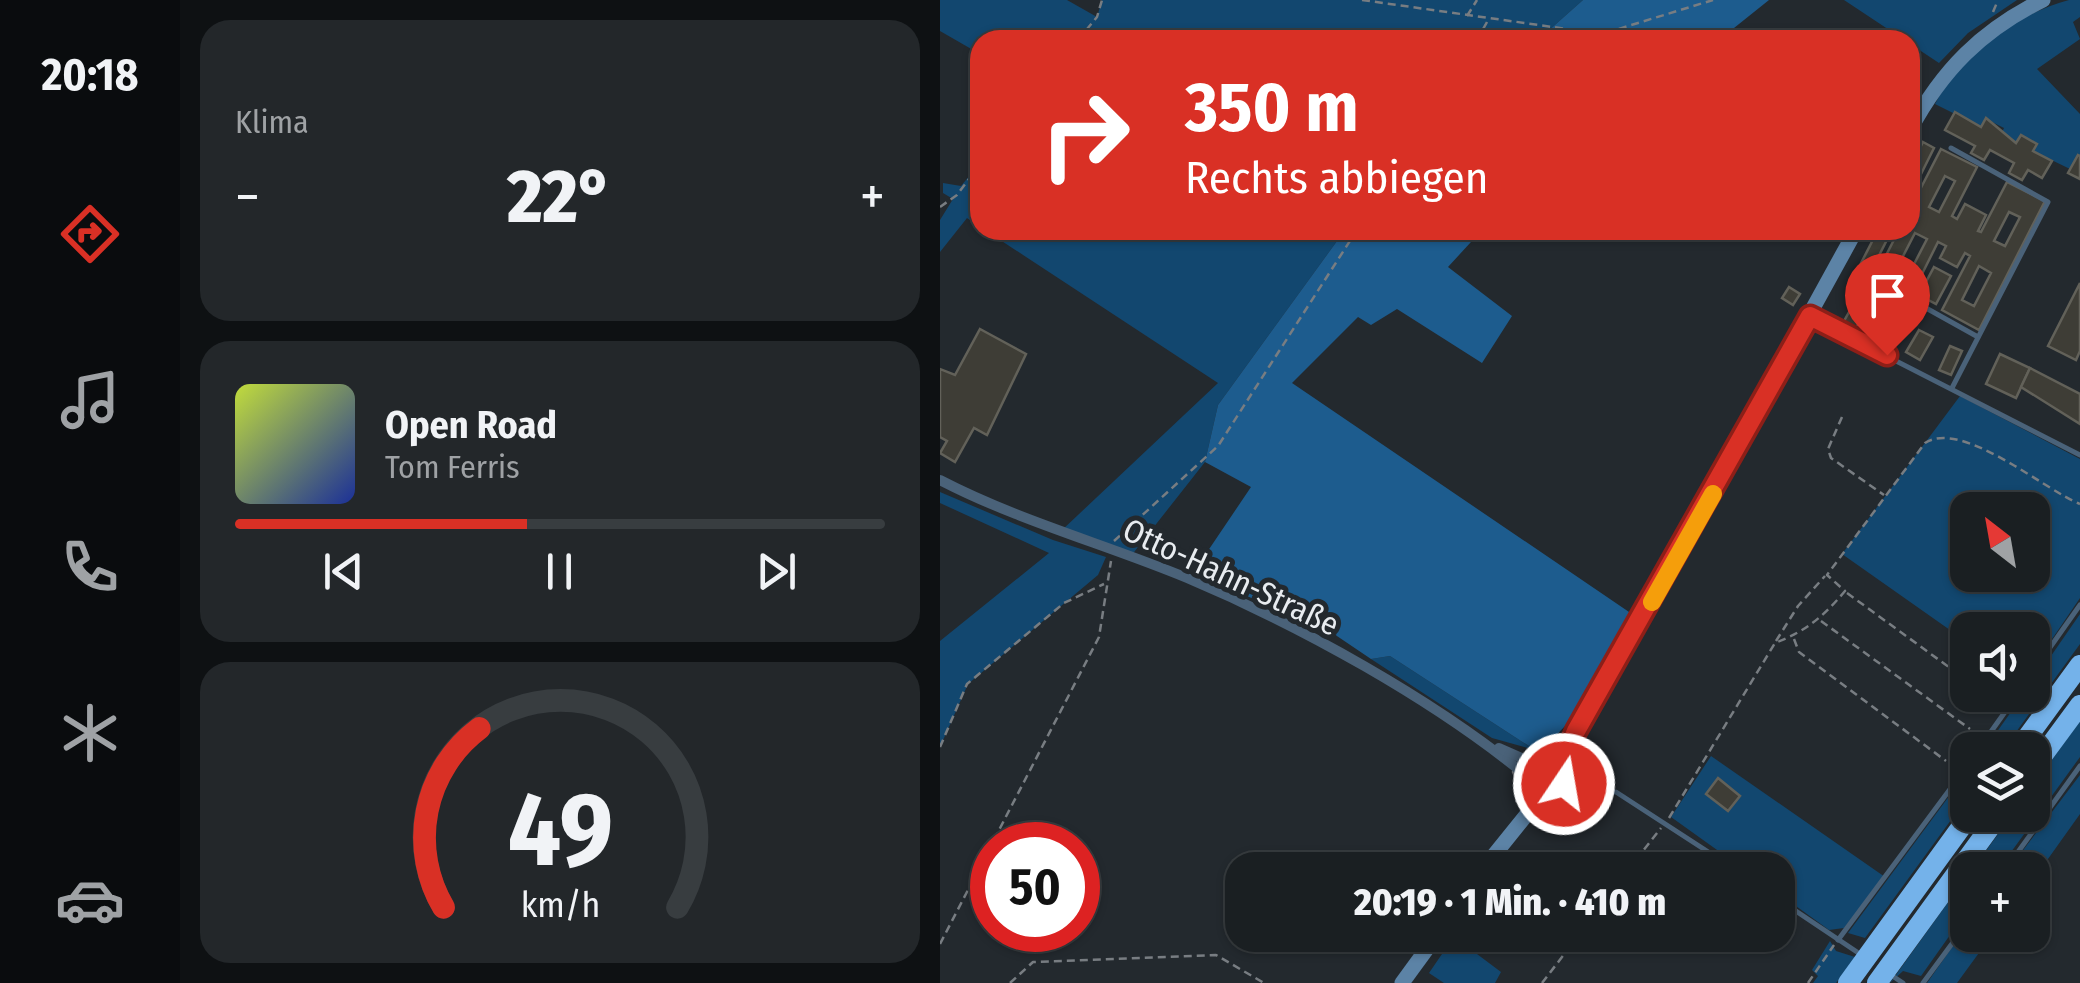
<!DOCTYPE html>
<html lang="de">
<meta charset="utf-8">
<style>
body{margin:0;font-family:"Fira Sans Condensed",sans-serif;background:#23272a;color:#f1f3f6;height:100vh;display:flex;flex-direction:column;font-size:38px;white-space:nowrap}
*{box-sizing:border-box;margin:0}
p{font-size:32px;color:#9fa2a5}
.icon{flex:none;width:55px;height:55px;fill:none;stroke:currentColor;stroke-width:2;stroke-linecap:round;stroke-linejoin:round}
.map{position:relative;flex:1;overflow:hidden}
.drawer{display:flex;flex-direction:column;gap:20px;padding:20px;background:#0e1113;width:760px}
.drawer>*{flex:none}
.hud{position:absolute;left:30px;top:30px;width:950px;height:210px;border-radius:30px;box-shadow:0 2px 8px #0004,0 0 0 2px #383d40;background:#d93025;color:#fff;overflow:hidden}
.needle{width:65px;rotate:329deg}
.buttons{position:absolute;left:1010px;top:492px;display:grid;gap:20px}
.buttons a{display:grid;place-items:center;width:100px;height:100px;border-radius:20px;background:#1a1f22;box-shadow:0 2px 8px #0004,0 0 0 2px #383d40;font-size:50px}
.speed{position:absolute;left:30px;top:822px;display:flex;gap:20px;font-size:50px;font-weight:700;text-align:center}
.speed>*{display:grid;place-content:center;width:130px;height:130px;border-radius:50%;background:#1a1f22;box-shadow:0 2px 8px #0004,0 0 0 2px #383d40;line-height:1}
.speed .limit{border:15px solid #d22;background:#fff;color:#111}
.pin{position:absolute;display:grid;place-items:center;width:85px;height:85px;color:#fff;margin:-102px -42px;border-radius:50% 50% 50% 0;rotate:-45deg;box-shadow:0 0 10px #0007}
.pin .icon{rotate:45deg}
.me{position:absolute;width:110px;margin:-55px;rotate:12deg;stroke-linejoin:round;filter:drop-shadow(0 0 8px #0008)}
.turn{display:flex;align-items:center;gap:35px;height:210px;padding:0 50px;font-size:45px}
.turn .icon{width:130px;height:130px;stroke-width:2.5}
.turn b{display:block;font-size:70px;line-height:85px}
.big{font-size:75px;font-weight:800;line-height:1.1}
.drawer .widget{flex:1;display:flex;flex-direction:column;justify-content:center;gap:15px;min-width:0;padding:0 35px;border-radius:30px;background:#23272a}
.drawer .dial{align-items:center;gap:0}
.dial svg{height:260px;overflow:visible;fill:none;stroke:#383d40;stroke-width:7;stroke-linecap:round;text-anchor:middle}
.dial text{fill:#f1f3f6;stroke:none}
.song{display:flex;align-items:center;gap:30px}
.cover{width:120px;height:120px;border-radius:15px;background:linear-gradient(135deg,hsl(70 70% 55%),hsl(230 70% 35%))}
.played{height:10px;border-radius:5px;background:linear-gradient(90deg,#d93025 45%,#383d40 45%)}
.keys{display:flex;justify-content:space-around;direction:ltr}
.heat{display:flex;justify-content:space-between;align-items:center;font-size:55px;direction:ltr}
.trip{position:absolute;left:285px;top:852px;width:570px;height:100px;border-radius:30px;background:#1a1f22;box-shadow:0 2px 8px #0004,0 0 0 2px #383d40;font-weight:800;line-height:100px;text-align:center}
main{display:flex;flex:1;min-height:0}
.tabs{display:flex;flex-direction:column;width:180px;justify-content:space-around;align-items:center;background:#0a0c0e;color:#9fa2a5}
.tabs .icon{width:70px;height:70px}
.tabs .active{color:#d93025}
.tabs b{font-size:45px;color:#f1f3f6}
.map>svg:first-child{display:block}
.green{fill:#12476f;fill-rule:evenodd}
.forest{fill:#1d5c8e}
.building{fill:#3e3d36;stroke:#626159;stroke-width:2.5;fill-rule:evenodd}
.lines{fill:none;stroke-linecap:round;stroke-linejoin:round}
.path{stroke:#787d82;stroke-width:2.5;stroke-dasharray:8 5;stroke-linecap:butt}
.lane{stroke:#4a6279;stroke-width:5}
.street{stroke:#4a6279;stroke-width:10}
.secondary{stroke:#5c83a6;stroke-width:15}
.highway{stroke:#74b2ea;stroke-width:20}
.route-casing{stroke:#8d1f18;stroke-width:25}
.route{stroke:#d93025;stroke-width:18}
.slow{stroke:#f59e0b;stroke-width:18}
.labels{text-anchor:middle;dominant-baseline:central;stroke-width:10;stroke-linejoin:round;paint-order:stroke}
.street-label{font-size:32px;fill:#e8ecf0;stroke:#23292e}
</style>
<main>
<nav class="tabs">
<b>20:18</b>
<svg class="icon active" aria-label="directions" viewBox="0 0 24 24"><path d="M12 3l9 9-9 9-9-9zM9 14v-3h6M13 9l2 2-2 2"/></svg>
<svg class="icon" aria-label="music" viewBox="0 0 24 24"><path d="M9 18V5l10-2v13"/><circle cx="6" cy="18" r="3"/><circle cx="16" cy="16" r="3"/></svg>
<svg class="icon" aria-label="phone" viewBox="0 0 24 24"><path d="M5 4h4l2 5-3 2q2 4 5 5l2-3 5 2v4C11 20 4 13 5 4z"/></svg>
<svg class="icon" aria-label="climate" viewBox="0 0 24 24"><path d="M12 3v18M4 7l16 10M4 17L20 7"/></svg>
<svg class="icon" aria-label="car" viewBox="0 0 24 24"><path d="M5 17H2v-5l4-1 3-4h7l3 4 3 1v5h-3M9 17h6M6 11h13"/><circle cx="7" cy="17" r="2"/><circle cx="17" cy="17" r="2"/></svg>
</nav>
<section class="drawer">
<div class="widget"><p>Klima</p>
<div class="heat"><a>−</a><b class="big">22°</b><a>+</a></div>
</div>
<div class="widget">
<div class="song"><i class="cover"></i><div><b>Open Road</b><p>Tom Ferris</p></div></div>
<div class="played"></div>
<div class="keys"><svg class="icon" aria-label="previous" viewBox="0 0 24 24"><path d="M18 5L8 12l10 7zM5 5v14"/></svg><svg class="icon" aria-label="pause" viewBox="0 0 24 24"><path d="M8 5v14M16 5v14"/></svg><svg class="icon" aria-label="next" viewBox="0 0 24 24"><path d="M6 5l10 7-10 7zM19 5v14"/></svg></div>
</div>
<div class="widget dial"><svg viewBox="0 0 100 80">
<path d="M14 69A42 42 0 1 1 86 69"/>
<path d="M14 69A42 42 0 0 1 25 14" stroke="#d93025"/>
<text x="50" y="56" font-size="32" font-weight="700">49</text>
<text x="50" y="72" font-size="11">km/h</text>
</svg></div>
</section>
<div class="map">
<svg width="1140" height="983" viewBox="0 0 1140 983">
<rect width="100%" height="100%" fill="#23292e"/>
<!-- green -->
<g class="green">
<path d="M0,0H127L157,17L162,0H643L598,40H40V54L0,31Z"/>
<path d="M904,0H1077L1028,33L999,63Z"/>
<path d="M1129,0H1140V17L1133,22L1140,39L1097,69L1140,114V156L1130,169L1093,151L1097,144L1081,136L1076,143L1061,134L1064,128L1046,119L1041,127L995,104C1022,53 1074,15 1129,0Z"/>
<path d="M40,163V227L27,218L0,252V220L13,199L3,193V183L21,186Z"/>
<path d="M45,230H405L278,405L265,462L191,556L121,531L278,383Z"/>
<path d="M1020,396L1140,459V598L1093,667L1092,630H1028L1027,642L902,554ZM1028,510H1092V575H1028Z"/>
<path d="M0,492L113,540L166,557L158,575L28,684L0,747V641L109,553L0,503Z"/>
<path d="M1140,614V644L1063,750H1044L1083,695H1092L1093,682Z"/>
<path d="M450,656L595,750L552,738L431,659Z"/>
<path d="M1140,721V757L1058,870H1032L1072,815H1092L1093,786Z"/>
<path d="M771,756L945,877L904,928L889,930L838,893V870H805L731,817Z"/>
<path d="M1027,772V798L925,938L908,933Z"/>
<path d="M1140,775V814L1093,880L1092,870H1068Z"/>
<path d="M1027,876V911L981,976L963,971L950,983Z"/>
<path d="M1027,926L1028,935H1052L1017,983H987Z"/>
<path d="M515,935H524L533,951L561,972L555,983H504L489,973Z"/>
<path d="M890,941L896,951L915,957L896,983H873L878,976L872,970Z"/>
</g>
<!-- forest -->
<g class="forest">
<path d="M643,0H829L779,40H598Z"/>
<path d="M405,230H542L508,267L572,316L542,363L457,309L431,325L418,317L352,383L692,614L627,724L603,749L595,750L450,656L431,659L391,632L253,573L311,487L265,462L278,405Z"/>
</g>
<!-- building -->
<g class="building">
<path d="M1015,112L1041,127L1046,118L1076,143L1081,135L1097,144L1093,151L1112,161L1102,178L1088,170L1082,180L1069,173L1074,163L1050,150L1044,160L1031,153L1035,146L1005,130Z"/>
<path d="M983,142L994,148L970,196V168Z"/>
<path d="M1001,149L1037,167L1012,216L1017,219L1025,204L1046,215L1038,231L1041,232L1067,182L1105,201L1039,330L1002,310L1030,256L1025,253L1017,267L1000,258L1006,246L998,242L970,298L934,279L959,230H970V209ZM1005,176L1015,181L999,212L989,207ZM1069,212L1080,217L1065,246L1054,241ZM975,233L987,239L972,268L960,262ZM1039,266L1051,273L1034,306L1022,300Z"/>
<path d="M1138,155L1140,156V179L1128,173Z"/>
<path d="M938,230H952L928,277L917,271Z"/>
<path d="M994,267L1011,276L996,304L979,295Z"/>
<path d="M1140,283V351L1136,360L1108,346Z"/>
<path d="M849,287L860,294L853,305L842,298Z"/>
<path d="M917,298L929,305L916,328L904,321Z"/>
<path d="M947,311L960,319L947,343L933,335Z"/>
<path d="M40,329L86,354L47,435L34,428L15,462L0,453L7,441L0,437V369L15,375Z"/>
<path d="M979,330L993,337L980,360L966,352Z"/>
<path d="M1010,346L1022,351L1011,375L999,370Z"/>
<path d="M1060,354L1090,368L1076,398L1046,384Z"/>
<path d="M1090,368L1140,394V424L1081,387Z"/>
<path d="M778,778L800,796L788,811L766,794Z"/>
</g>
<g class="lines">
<!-- path -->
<g class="path">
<path d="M422,0L662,34L773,0"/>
<path d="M1053,12L1058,0"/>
<path d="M527,16L537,0"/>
<path d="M138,40L157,17L162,0"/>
<path d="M537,40L547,22"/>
<path d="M0,207L17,195L40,164"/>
<path d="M902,417L888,449L891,458L944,495"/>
<path d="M174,541L278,446L417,230"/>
<path d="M907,593L1028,681"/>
<path d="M881,621L1030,729"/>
<path d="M854,639L859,652L1006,761"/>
<path d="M836,641L858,606L885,576"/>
<path d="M1047,695L1052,698"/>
<path d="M0,747L27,684L124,603L164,584"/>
<path d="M613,747L633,760L639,781L628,803L602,808L592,815L576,804L579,785L573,772L586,753L601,756Z"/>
<path d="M729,818L835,643C866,631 883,617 905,591L887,575L985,443C1022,419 1103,489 1140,504"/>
<path d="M688,870L721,828"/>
<path d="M0,944L159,637L171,561"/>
<path d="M70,983L93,962L276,955L324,983"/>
<path d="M602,983L639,935"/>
<path d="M868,983L894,945"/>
</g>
<!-- lane -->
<g class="lane">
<path d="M1011,148L1108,202L1012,388"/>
<path d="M977,303L1038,337"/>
<path d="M872,318L1140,455"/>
<path d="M1092,673L1140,605"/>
<path d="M1038,750L1077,695"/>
<path d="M624,784L642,792H676L796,870"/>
<path d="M616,796L653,794"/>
<path d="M1065,870L1140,766"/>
<path d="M838,899L917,952"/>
<path d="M898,940L1028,765"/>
<path d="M954,977L963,983"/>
<path d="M983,983L1028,922"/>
</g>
<!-- street -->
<g class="street">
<path d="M0,480C79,521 165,544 247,578C361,626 493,699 588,777"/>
<path d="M559,748L597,765"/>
</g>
<!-- secondary -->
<g class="secondary">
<path d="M970,130C1002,70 1042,30 1103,0"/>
<circle cx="606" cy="781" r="18"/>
<path d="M610,763L669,679L916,230"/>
<path d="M542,870L600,798"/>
<path d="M462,983L497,935"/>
</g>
<!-- highway -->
<g class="highway">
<path d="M1078,750L1140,665"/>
<path d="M1092,770L1140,705"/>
<path d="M908,983L1030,815"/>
<path d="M937,983L1059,815"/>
</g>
</g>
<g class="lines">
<defs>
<path id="route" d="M624,784L620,769L636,731L870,316L947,355"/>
</defs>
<!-- route casing -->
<use href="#route" class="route-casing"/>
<!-- route -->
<use href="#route" class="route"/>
<!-- slow -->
<path class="slow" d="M712,602L773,494"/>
</g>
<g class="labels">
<!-- street labels -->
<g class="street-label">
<text transform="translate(291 577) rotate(25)">Otto-Hahn-Straße</text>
</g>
</g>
</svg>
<div class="buttons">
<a><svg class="needle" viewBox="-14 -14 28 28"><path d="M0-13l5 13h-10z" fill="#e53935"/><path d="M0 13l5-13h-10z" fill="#9fa2a5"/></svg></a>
<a><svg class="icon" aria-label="sound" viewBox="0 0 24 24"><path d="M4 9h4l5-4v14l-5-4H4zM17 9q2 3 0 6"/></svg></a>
<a><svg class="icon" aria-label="layers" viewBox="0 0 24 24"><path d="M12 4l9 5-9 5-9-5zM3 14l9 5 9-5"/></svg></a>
<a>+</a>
</div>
<div class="speed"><div class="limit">50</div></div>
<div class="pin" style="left:947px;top:355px;background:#d93025"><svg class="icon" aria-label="arrive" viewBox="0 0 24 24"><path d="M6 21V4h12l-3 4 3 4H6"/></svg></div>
<svg class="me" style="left:624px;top:784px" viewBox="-20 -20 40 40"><circle r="17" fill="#d93025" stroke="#fff" stroke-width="3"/><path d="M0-11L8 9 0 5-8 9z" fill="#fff"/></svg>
<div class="trip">20:19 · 1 Min. · 410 m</div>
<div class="hud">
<div class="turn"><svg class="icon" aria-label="right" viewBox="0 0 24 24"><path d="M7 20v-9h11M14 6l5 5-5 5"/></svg><div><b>350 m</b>Rechts abbiegen</div></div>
</div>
</div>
</main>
